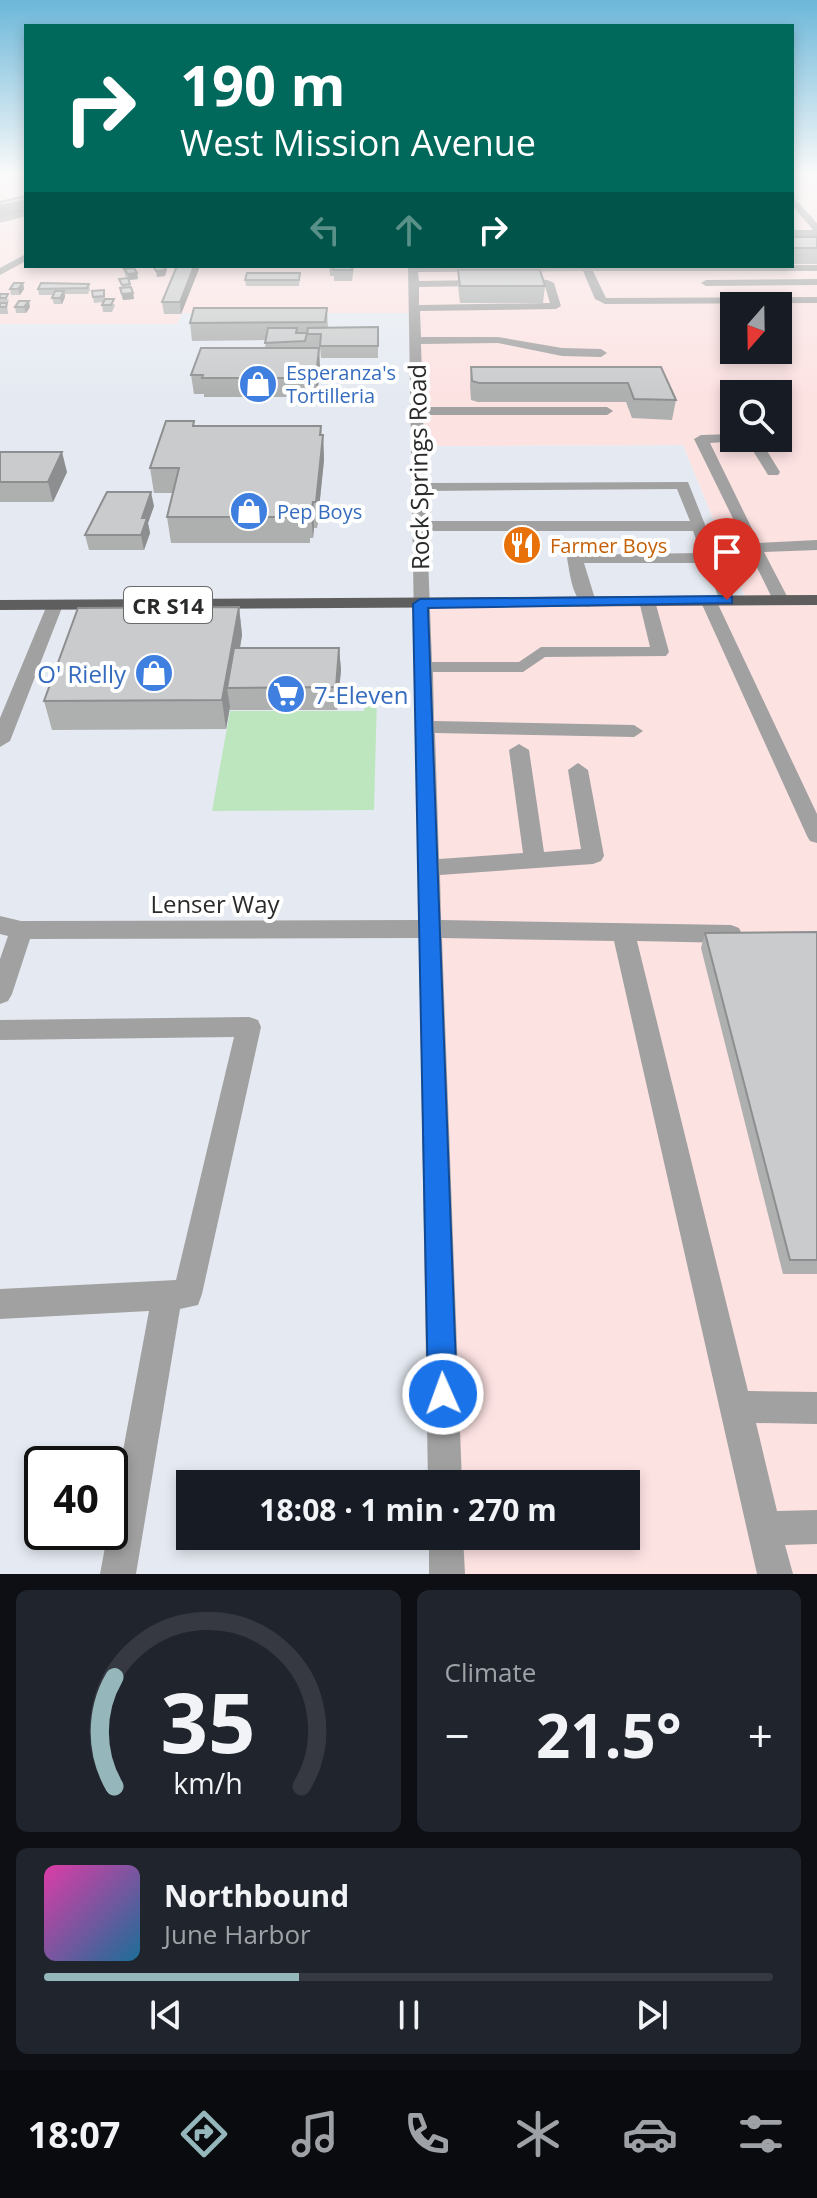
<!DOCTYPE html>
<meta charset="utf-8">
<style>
body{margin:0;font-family:"Open Sans",sans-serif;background:#20242c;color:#f1f3f6;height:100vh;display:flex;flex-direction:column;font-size:30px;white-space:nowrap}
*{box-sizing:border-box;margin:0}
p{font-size:26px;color:#9ea1a6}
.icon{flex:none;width:44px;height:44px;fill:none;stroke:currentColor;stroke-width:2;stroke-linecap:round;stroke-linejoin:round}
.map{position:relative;height:1574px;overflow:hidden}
.side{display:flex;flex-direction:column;gap:16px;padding:16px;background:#0d0f14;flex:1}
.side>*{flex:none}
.guide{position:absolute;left:24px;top:24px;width:770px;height:244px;border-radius:0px;box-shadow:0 4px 12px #0003;background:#00695c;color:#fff;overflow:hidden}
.needle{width:52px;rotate:200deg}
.tools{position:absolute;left:720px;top:292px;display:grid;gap:16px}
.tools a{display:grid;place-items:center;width:72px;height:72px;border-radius:0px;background:#171b24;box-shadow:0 4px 12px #0003;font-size:40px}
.speed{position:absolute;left:24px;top:1446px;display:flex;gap:16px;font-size:40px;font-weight:700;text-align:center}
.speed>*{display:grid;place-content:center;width:104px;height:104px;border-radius:50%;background:#171b24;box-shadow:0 4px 12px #0003;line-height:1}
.speed .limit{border:4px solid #111;border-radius:12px;background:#fff;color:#111}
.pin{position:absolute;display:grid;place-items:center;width:68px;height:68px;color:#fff;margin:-82px -34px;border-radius:50% 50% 50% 0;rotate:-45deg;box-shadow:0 0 8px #0007}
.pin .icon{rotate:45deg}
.me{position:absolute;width:88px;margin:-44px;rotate:358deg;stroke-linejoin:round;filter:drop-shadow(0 0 6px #0008)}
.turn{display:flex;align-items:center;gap:28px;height:168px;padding:0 24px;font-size:36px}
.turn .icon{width:104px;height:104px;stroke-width:2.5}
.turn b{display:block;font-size:56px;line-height:68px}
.lanes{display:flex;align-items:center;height:76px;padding:0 24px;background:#0003;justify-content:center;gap:40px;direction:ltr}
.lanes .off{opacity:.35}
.big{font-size:60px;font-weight:700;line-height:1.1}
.side .widget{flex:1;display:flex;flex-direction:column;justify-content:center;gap:12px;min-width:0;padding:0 28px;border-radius:12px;background:#20242c}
.side .dial{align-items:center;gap:0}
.dial svg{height:208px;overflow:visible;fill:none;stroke:#363941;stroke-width:7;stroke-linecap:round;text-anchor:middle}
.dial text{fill:#f1f3f6;stroke:none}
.song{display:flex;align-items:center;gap:24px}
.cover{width:96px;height:96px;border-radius:12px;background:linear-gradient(135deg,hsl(320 70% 55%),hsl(200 70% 35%))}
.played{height:8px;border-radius:4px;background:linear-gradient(90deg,#95b7bc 35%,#363941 35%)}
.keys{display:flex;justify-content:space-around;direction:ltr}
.heat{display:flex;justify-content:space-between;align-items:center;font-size:44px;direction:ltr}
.side .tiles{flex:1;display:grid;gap:16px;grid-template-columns:1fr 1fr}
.widget:last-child{grid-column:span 2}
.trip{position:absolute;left:176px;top:1470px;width:464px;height:80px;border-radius:0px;background:#171b24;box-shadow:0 4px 12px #0003;font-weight:700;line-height:80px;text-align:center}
.dock{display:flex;height:128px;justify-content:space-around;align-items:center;background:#090b0e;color:#9ea1a6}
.dock .icon{width:56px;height:56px}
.dock .on{color:#95b7bc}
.dock b{font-size:36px;color:#f1f3f6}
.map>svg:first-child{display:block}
.built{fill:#e5eaf2;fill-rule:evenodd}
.industrial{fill:#fde2e2;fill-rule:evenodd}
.green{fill:#bde5be}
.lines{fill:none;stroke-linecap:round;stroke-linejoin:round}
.minor{fill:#a2a1a1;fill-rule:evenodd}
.major{fill:#5f5e5e;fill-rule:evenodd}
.wall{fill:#aeafaf}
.shaded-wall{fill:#8d8e8f}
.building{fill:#cacbcc;stroke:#8d8e8f;stroke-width:2}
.route{fill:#1a73e8;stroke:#114b97;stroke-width:2}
.labels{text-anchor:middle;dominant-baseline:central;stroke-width:8;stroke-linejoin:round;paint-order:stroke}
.far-shop-label{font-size:20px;fill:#366cbe;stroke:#fff;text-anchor:start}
.far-food-label{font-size:20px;fill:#c56008;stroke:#fff;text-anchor:start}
.shield{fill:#fff;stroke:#696a6a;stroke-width:2}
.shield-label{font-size:22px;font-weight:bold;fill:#292a2a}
.street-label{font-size:24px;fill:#292a2a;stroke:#fff}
.shop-label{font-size:24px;fill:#366cbe;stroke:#fff;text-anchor:end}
</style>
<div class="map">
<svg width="817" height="1574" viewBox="0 0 817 1574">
<rect width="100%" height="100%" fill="#f3f4f5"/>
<!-- built -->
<path class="built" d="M0,213L26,266L414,313L418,446L683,445L746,600L445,1484H190V1536H446L447,1574H0ZM42,1464H110V1532H42Z"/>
<!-- industrial -->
<path class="industrial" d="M0,175H26V266H792V175H817V1574H448L447,1536H626V1484H445L420,604L746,599L683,445L418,446L414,313H182L177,324H0ZM734,306H778V350H734ZM734,394H778V438H734Z"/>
<!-- green -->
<path class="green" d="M377,697L374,810L212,811L230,711H364L365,698Z"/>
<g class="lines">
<!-- minor -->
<g class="minor">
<path d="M792,196L817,223V236H792V230H813L792,205Z"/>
<path d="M26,210V216L0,223V217Z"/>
<path d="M26,254V261L0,275V268Z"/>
<path d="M817,265V271H593L606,298L817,297V303L605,304L595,299L583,271L418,272L419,281L482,280L487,283L482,286L419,287V305L550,303L545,286H518L513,283C522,277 545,277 554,283L561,306L556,309L420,311L421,337H498L562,348L601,349L607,353L601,357L562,356L498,343L421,344L423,407H607L613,411L607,415H423L426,483L688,482L735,600L727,605L721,603L705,563H584L596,602L588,607C572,601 570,573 567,558L569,555L701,553L693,531H427L432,662H519L541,647H650L639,601L647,596L655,601L669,652L666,656L545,657L523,672H433L434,721L634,725L643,731L634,737L435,733L439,859L523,853L509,750L519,744L529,750L544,852L581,849L568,770L578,763L588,770L604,856L601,861L593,864L440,875L441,920L731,925L739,928L742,934L739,940L731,943L637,941L748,1391L817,1392V1424L756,1423L777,1511L817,1510V1544L785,1545L793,1574H757L614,941L442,938L462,1484H428L419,938L30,939L12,994L8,1001L0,1004V959L8,936L0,934V916L21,921L419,920L408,266ZM677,489L690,521H427L426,491Z"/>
<path d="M817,279V285L706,286L701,283L706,280Z"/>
<path d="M734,434V438H741L739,441L710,443L759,543L817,540V550L764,552L789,600L787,603L781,605L773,600L694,439L701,435Z"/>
<path d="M745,438H759L780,472L778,475H768Z"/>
<path d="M708,595L716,600L817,814V843L810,841L807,836L700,600Z"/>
<path d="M55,600L63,605L10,741L0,747V718L47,605Z"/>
<path d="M249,1017L258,1020L261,1027L202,1294L198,1305L180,1309L136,1574H100L149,1311L0,1319V1289L176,1280L234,1037L0,1040V1020Z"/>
<path d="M429,1536H463L465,1574H429Z"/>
</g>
<!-- major -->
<path class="major" d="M817,595V605L0,610V600Z"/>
</g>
<!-- wall -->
<g class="wall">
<rect x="792" y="237" width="25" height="27"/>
<path d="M177,266H198L199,269L181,314H164L162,302Z"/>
<path d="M329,266H354L352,281H334V276H330Z"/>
<path d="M124,269L137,273L138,279L129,280L134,299L123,300L121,294L120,288H122L119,279L127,278L125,275Z"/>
<path d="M458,270L545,286L543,303H460L458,287Z"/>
<path d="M300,273L299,286H246L245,280Z"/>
<path d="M23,283L24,289L20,295H11L10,289Z"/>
<path d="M89,284L90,290L88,294H65V297L62,304H54L52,298L54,295H39L38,289Z"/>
<path d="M104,290L105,299L115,305L112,312H103L102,305L103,302L94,303L92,291Z"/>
<path d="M0,294L9,300L7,304L8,314H0Z"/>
<path d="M15,307H30L26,313H16Z"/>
<path d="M327,308L328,328L378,327V358H321L320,347H307V345V348L320,366L317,397H204V394H194L191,375L265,348L266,340L192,341L190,323Z"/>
<path d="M471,367H661L676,400L672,420L632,418L626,402H478L471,400L470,386Z"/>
<path d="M195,426L323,435L324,460L317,528H314L313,538H310V543H171L167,517L173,493H154L150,468Z"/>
<path d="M0,452L67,472L53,502H0Z"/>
<path d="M154,506L148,523L150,533L144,550H89L85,535Z"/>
<path d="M239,607L242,635L240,648H339L341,670L337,710H230V707L226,729L52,730L44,701Z"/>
<path d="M817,932V1274H783L701,948L705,933Z"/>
</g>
<!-- shaded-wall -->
<g class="shaded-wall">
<path d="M26,200V211L0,218V206Z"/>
<path d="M166,266L167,270L165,276L157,277L156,271Z"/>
<path d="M194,266H198L199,269L181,314L180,302Z"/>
<path d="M137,273L138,279L129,280L128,274Z"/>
<path d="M23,283L24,289L20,295L18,289Z"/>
<path d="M64,291L65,297L62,304L60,298Z"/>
<path d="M133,293L134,299L123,300L122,294Z"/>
<path d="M29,301L30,307L26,313L24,307Z"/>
<path d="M319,348L320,366L317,397L316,378Z"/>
<path d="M321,426L322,445L323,435L324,460L317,528L316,502Z"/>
<path d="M62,452L67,472L53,502L48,482Z"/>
<path d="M151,492L154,506L148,523L150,533L144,550L141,535L142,518Z"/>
<path d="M313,502L314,528L313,538L311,512Z"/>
<path d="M239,607L242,635L233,688H227L230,707L226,729L222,700Z"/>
<path d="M339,648L341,670L337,710L336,687Z"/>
</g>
<!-- building -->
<g class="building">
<path d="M26,196V200L0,206V202Z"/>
<rect x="792" y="237" width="25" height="11"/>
<path d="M153,266H165L164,270L156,271Z"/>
<path d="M177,266H194L180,302H162Z"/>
<path d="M334,266H352V270H333Z"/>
<path d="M134,268L137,273L128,274L124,269Z"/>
<path d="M458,270H540L545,286H460Z"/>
<path d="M247,273H300L299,280H245Z"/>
<path d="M128,278L130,284L122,285L119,279Z"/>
<path d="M14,283H23L18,289H10Z"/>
<path d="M41,283L89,284L87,288L38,289Z"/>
<path d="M131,287L133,293L122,294L120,288Z"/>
<path d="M104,290V296L93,297L92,291Z"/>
<path d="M55,291H64L60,298H52Z"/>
<path d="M0,294H8L6,298H0Z"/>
<path d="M105,299H114L111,305H102Z"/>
<path d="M19,301H29L24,307H15Z"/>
<path d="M0,303H7L6,307H0Z"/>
<path d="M194,308H327L325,322L190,323Z"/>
<path d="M378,327V346H320L321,334H307L308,328Z"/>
<path d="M268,328H297L296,333H307L305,341L265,343Z"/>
<path d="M201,348H319L316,378H202L203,375H191Z"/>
<path d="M471,367H661L676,400L634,399L628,383H479L472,381Z"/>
<path d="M166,421H194L193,426H321L320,435H323L316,502H313L311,512H308V517H167L179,468H150Z"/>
<path d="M0,452H62L48,482H0Z"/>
<path d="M107,492H151L142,518H147L141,535H85Z"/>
<path d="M239,607L222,700L44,701L78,608Z"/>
<path d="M234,648H339L336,687L227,688Z"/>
<path d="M817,932V1260H790L705,933Z"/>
</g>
<!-- sky -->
<linearGradient id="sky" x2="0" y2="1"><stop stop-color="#6cb7d9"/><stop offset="0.44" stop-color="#fafafa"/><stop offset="1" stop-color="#fafafa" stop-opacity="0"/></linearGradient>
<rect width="817" height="395" fill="url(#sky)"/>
<!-- route -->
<path class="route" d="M727,596L732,597V603L428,608L457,1394L453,1404L443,1408L433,1404L428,1394L413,604L420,599Z"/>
<!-- icons -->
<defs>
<symbol id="shop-disc" viewBox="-11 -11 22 22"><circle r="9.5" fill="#3f7fe0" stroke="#fff"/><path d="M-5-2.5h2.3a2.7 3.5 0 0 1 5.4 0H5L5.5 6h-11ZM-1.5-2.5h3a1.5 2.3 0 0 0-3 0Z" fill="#fff"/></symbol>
<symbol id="restaurant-disc" viewBox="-11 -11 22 22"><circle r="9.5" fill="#e8710a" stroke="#fff"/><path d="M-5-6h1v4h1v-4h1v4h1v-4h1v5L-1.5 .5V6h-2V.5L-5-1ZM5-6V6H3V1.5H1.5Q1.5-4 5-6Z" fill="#fff"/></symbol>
<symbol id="supermarket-disc" viewBox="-11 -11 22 22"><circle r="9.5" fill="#3f7fe0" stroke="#fff"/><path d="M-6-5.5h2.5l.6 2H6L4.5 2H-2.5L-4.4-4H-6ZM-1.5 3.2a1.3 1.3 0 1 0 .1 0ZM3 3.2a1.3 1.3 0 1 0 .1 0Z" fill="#fff"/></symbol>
</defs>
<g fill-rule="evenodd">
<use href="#shop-disc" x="236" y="362" width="44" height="44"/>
<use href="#shop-disc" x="227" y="489" width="44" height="44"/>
<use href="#restaurant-disc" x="500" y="523" width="44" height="44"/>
<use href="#shop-disc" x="132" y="651" width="44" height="44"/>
<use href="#supermarket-disc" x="264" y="672" width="44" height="44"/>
</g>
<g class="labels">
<!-- far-shop labels -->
<g class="far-shop-label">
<text x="286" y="372">Esperanza's<tspan x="286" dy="23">Tortilleria</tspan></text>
<text x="277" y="511">Pep Boys</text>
</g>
<!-- far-food labels -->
<g class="far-food-label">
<text x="550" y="545">Farmer Boys</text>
</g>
<!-- shield labels -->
<rect class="shield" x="124" y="587" width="88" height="36" rx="6"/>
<g class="shield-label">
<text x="168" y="605">CR S14</text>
</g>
<!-- street labels -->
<g class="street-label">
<text transform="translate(418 467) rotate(-91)">Rock Springs Road</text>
<text x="215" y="903">Lenser Way</text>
</g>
<!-- shop labels -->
<g class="shop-label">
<text x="126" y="673">O' Rielly</text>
<text x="314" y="694" text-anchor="start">7-Eleven</text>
</g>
</g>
</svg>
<div class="tools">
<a><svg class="needle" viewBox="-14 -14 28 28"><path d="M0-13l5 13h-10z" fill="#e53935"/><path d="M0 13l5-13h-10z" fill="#9ea1a6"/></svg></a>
<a><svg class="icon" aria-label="search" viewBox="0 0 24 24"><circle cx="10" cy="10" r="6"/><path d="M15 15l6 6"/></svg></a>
</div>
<div class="speed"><div class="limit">40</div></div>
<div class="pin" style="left:727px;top:600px;background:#d93025"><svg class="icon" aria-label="arrive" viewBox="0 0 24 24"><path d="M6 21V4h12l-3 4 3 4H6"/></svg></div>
<svg class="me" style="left:443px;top:1394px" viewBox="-20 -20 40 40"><circle r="17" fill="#1a73e8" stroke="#fff" stroke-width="3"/><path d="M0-11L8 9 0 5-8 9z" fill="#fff"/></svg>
<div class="trip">18:08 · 1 min · 270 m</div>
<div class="guide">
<div class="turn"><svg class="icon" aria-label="right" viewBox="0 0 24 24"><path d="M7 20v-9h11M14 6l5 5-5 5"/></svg><div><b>190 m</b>West Mission Avenue</div></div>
<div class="lanes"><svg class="icon off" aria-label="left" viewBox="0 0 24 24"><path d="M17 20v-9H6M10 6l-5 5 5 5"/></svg><svg class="icon off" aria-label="ahead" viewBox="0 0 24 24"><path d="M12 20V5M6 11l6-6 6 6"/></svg><svg class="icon" aria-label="right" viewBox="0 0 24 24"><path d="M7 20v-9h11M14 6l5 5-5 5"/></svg></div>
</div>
</div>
<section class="side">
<div class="tiles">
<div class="widget dial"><svg viewBox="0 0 100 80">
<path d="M14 69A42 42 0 1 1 86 69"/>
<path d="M14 69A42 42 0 0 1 14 27" stroke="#95b7bc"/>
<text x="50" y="56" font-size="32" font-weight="700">35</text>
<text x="50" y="72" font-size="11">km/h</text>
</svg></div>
<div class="widget"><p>Climate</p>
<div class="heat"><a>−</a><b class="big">21.5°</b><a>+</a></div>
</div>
<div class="widget">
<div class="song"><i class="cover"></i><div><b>Northbound</b><p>June Harbor</p></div></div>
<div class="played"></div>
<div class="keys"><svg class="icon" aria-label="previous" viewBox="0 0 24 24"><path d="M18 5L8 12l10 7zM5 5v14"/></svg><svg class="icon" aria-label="pause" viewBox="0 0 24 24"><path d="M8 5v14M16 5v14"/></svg><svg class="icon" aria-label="next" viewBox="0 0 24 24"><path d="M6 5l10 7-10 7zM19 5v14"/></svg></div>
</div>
</div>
</section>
<nav class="dock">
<b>18:07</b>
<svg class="icon on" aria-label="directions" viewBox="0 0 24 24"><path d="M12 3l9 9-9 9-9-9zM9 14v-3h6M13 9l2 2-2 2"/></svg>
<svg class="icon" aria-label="music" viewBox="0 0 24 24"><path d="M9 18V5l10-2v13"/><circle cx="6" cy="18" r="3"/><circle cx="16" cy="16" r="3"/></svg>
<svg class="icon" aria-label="phone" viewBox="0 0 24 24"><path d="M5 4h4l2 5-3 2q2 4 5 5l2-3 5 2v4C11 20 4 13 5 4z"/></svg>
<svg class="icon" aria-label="climate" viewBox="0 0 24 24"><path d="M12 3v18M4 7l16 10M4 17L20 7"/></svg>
<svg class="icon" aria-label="car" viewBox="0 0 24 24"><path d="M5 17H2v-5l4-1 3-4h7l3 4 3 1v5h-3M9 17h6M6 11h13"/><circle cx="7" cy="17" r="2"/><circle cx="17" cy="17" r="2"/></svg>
<svg class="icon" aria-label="filters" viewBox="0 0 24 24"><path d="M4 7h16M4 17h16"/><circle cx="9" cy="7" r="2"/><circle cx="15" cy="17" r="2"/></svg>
</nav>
